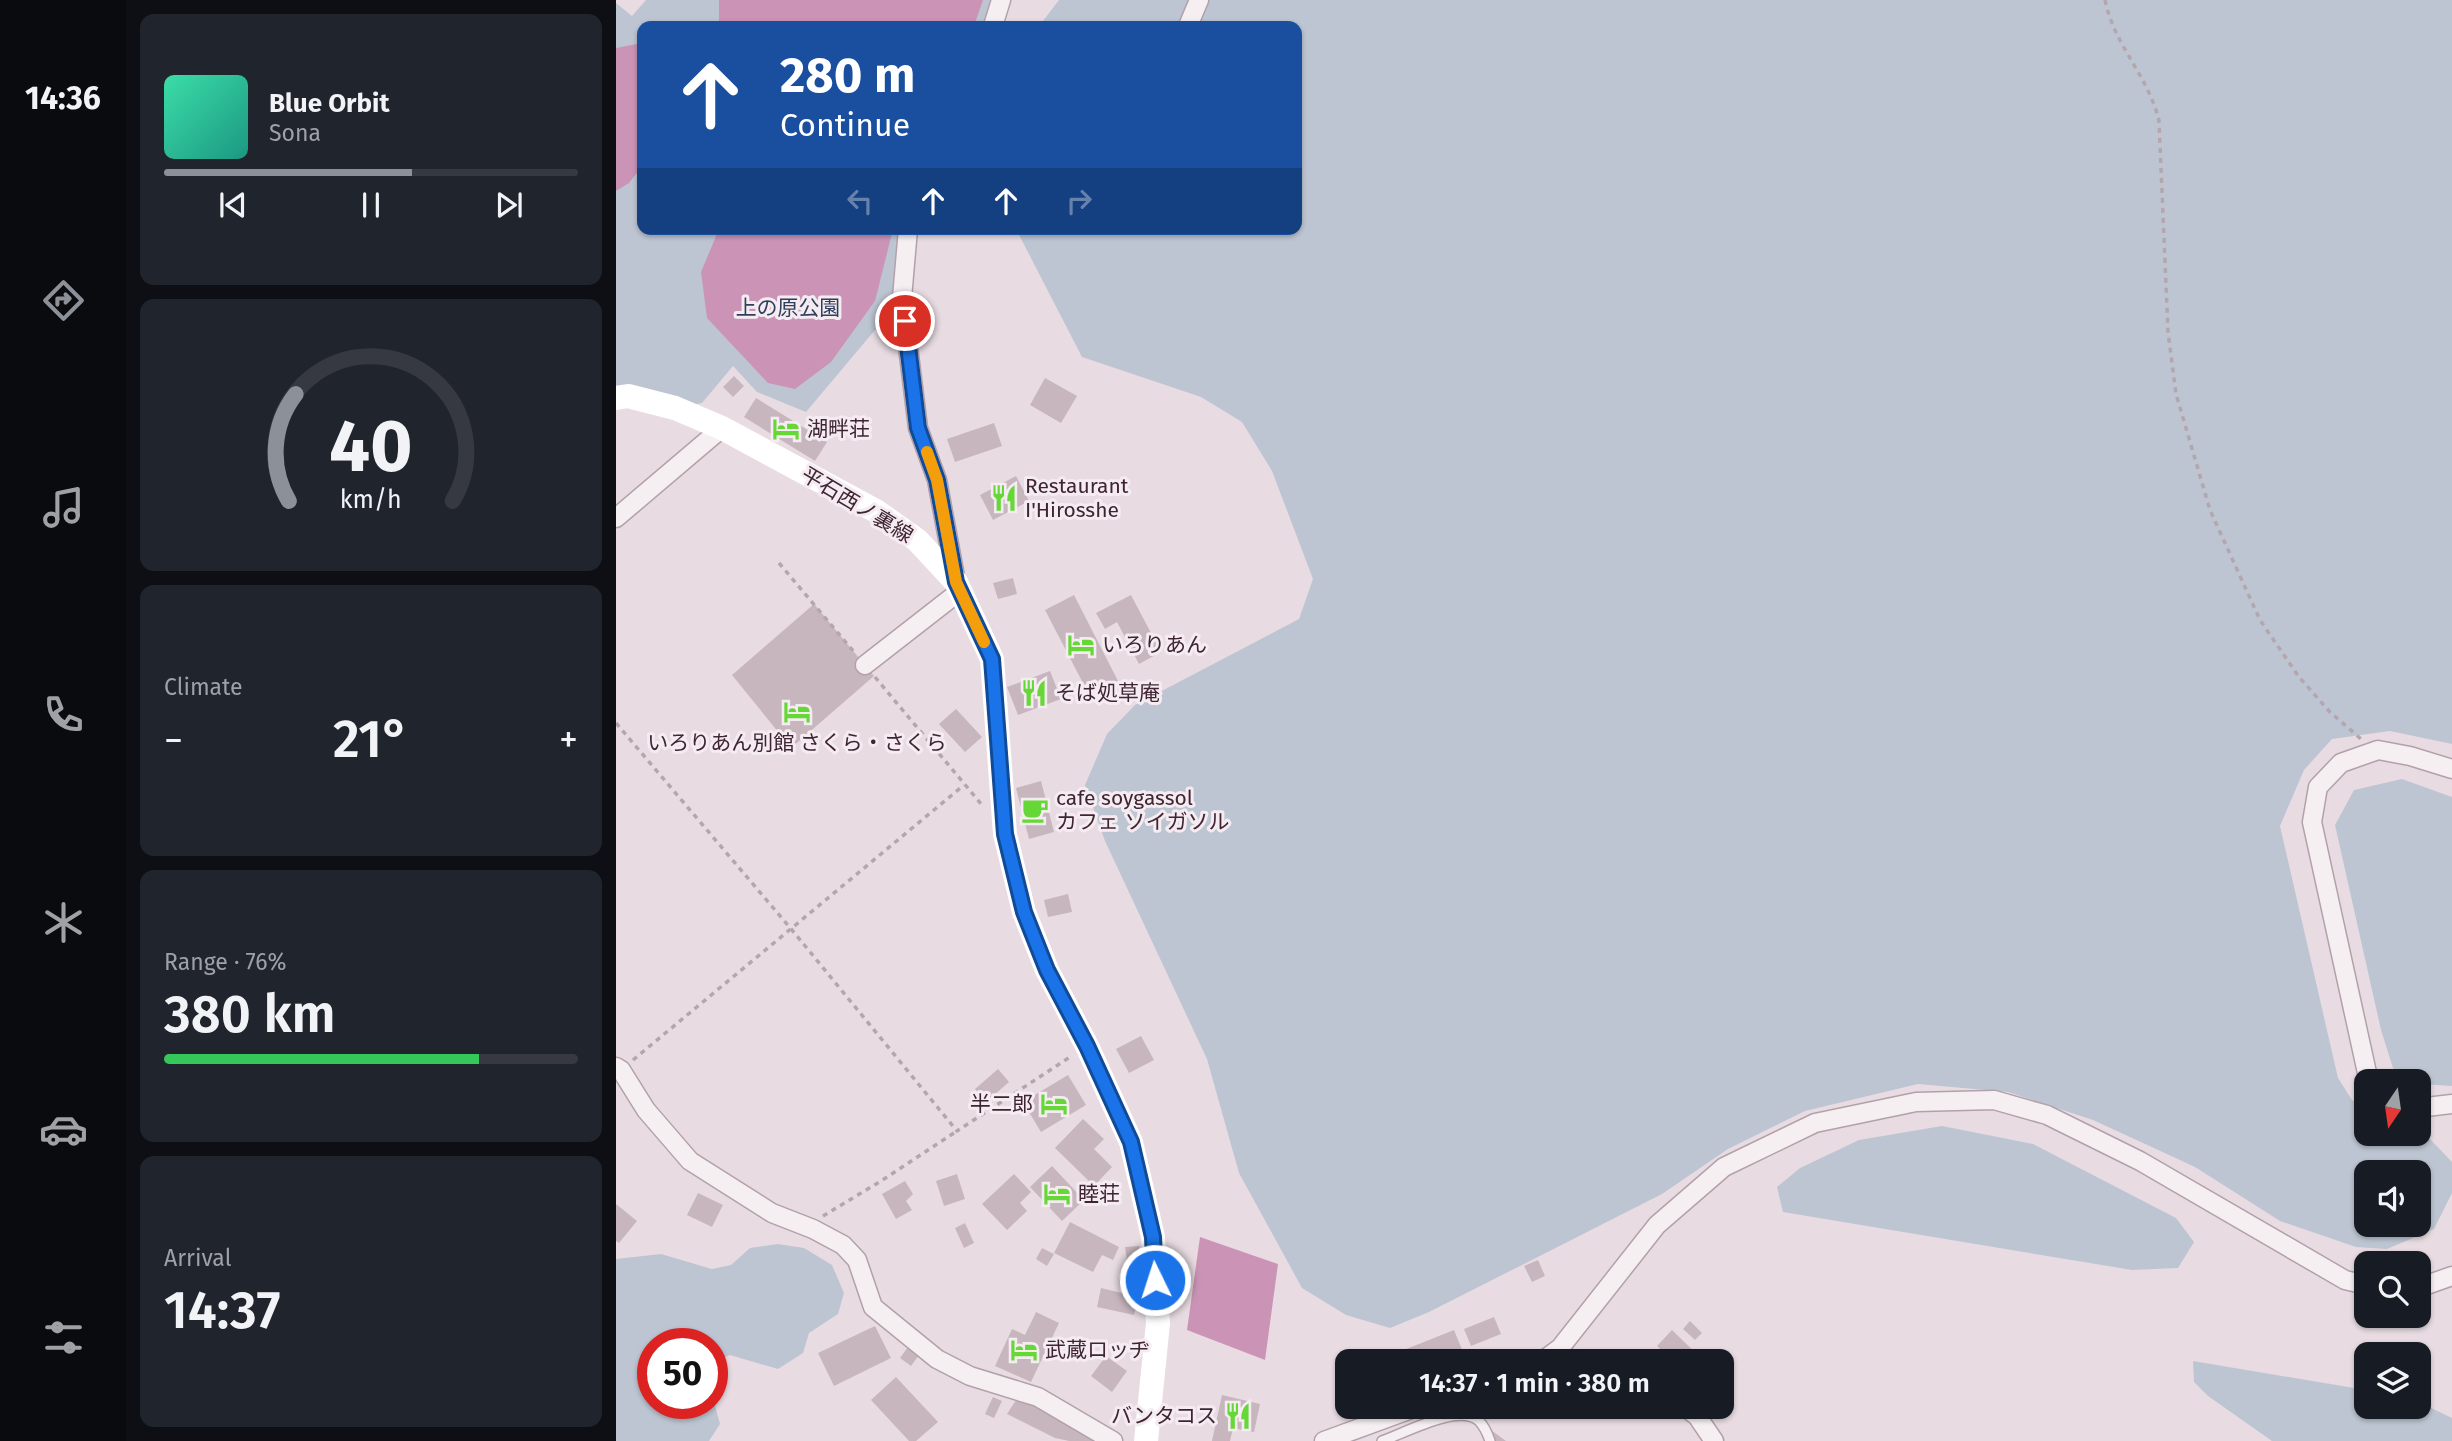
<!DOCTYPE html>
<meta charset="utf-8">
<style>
body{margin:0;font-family:"Fira Sans","Noto Sans JP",sans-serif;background:#20242c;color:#f1f3f6;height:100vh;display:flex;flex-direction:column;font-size:26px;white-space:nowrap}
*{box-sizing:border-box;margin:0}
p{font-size:23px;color:#9ea1a6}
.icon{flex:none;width:38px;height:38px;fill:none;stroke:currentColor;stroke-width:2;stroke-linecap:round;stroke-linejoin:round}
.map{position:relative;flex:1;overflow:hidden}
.details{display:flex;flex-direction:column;gap:14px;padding:14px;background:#0d0f14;width:490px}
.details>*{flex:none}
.banner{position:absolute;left:21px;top:21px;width:665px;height:214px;border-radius:14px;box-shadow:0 2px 5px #0004;background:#1a4fa0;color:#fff;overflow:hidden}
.needle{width:46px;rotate:193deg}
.tools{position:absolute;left:1738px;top:1069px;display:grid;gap:14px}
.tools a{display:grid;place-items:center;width:77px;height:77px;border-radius:14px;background:#171b24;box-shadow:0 2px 5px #0004;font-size:35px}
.speed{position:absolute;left:21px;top:1328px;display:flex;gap:14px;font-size:35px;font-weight:700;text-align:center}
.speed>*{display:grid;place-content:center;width:91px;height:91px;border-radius:50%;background:#171b24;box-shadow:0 2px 5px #0004;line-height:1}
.speed .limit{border:10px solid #d22;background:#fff;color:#111}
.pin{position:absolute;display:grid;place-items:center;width:60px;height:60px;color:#fff;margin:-30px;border:4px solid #fff;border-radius:50%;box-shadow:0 2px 7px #0007}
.me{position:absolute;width:77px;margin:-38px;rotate:356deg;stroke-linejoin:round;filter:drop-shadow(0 0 5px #0008)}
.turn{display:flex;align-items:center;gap:24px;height:147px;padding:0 28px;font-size:32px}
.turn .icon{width:91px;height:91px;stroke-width:2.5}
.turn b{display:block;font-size:49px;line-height:60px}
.lanes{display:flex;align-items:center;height:66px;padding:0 28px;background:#0003;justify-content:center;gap:35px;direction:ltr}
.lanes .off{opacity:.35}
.big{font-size:52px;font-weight:600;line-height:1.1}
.details .widget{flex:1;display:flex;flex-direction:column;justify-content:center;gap:10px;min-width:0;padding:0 24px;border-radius:14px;background:#20242c}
.details .dial{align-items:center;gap:0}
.dial svg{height:182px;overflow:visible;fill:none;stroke:#363941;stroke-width:7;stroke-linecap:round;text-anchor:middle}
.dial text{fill:#f1f3f6;stroke:none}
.song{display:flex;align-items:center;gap:21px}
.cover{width:84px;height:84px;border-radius:10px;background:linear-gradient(135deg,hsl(160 70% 55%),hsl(170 70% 35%))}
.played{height:7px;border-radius:4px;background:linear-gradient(90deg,#8c9099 60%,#363941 60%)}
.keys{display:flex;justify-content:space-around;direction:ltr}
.heat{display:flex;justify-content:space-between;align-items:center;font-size:38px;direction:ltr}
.charge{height:10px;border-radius:5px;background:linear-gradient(90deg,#34c759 76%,#363941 0)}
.trip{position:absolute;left:719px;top:1349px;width:399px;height:70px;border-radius:14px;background:#171b24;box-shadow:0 2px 5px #0004;font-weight:600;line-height:70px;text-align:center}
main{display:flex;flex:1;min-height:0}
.tabs{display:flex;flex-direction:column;width:126px;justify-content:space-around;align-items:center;background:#090b0e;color:#9ea1a6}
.tabs .icon{width:49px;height:49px}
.tabs .selected{color:#8c9099}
.tabs b{font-size:32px;color:#f1f3f6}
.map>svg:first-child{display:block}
.green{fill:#bdc5d2;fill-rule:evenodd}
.water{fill:#cb94b6}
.building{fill:#c8b6bf}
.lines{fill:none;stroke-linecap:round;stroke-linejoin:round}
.lane-casing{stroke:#b2a1aa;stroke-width:12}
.street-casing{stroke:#b2a1aa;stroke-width:21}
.path{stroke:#b4a6ad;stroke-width:3.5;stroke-dasharray:5 5;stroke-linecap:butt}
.lane{stroke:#f6eff2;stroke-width:9}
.street{stroke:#f6eff2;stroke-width:18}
.secondary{stroke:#fff;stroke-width:24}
.route-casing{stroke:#114b97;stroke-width:18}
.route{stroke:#1a73e8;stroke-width:12}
.slow{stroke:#f59e0b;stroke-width:12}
.labels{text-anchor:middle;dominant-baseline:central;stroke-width:6;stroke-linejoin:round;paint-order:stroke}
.park-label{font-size:21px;fill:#313f5c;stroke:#f5ecf1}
.poi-label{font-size:21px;fill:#3f2532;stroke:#f5ecf1;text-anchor:start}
.street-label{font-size:21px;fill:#3f2532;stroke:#f5ecf1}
</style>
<main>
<nav class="tabs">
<b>14:36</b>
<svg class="icon selected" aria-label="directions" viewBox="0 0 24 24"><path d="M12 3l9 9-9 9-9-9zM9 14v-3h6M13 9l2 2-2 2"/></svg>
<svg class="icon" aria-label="music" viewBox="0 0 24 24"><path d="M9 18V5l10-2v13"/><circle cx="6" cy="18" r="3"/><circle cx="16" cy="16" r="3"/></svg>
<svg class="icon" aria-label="phone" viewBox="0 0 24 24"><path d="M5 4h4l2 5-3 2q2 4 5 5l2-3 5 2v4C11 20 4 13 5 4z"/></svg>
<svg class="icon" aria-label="climate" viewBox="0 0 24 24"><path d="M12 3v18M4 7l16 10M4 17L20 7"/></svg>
<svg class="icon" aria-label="car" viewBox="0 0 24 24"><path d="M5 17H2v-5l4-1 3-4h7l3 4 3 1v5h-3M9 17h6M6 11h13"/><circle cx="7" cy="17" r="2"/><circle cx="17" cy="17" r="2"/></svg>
<svg class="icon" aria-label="filters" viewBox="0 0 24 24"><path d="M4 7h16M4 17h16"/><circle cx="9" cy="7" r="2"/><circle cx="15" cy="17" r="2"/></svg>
</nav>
<section class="details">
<div class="widget">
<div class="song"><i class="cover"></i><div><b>Blue Orbit</b><p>Sona</p></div></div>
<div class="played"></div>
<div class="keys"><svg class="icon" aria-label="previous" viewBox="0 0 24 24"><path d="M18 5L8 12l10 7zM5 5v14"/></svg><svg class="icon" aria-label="pause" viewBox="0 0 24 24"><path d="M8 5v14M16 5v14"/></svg><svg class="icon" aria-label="next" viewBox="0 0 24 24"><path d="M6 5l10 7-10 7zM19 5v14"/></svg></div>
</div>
<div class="widget dial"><svg viewBox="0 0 100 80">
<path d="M14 69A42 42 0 1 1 86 69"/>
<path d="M14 69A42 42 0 0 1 17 22" stroke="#8c9099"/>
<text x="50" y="56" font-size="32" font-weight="700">40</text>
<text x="50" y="72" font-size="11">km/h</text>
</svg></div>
<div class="widget"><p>Climate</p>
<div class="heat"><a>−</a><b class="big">21°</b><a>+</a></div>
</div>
<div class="widget"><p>Range · 76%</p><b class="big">380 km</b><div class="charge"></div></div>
<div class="widget"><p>Arrival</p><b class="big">14:37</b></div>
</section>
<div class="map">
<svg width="1836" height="1441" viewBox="0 0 1836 1441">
<rect width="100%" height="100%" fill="#e8dce2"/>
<!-- green -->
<g class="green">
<path d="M30,0H385L377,26H26V229H292L286,298L190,412L141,392L117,366L86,403L59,408L0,388V3L16,16Z"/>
<path d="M443,0H1836V744L1774,731L1716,739L1688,770L1664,826L1722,1078L1736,1100L1750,1108V1134L1803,1133L1812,1137L1836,1162V1193L1818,1229L1771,1249L1740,1247L1664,1221L1579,1167L1477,1120L1392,1092L1302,1084L1189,1111L1112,1149L1046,1194L813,1312L774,1328L730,1315L686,1288L623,1173L591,1059L489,841L469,785L491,734L519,705L683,619L697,579L656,471L626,422L585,397L466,357L400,229H681V26H423ZM1750,1172H1802V1225H1750Z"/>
<path d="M1786,779L1836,797V1086L1804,1084L1777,1068L1765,1030L1719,825L1738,790Z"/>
<path d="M1326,1126L1417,1144L1560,1218L1578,1242L1562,1268L1516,1270L1167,1212L1161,1187L1184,1168L1243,1140Z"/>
<path d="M162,1244L188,1248L216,1265L228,1293L222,1314L193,1333L187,1353L162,1369L114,1355L96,1362V1344H37V1404H96V1395L104,1424L93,1441H0V1259L45,1254L96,1269L115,1265L134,1248Z"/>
<path d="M1577,1361L1750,1390V1407H1802L1803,1402L1836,1418V1441H1656L1592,1396L1578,1382Z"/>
</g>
<!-- water -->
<g class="water">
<path d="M103,0H367L358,26H103Z"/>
<path d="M26,43V166L13,183L0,191V48Z"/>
<path d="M103,229H277L259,301L215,362L179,389L152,383L91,318L85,272Z"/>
<path d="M584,1237L662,1264L649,1360L571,1330Z"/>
</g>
<!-- building -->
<g class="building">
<path d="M118,376L128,386L117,397L107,387Z"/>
<path d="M429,378L461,396L445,423L414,405Z"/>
<path d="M140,398L211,442L199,461L128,417Z"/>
<path d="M378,423L386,446L339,462L331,439Z"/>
<path d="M400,476L413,501L377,520L364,495Z"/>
<path d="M397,578L401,594L382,599L377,583Z"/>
<path d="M458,595L502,681L485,690L479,679L468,685L429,610Z"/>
<path d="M515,595L545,652L523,664L501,622L489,629L480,613Z"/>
<path d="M198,604L258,676L175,748L116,675Z"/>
<path d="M434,671L445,699L402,715L391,687Z"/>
<path d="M340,709L366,737L349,752L323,724Z"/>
<path d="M425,781L438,832L413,839L400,788Z"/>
<path d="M452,894L456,912L432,917L428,900Z"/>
<path d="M525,1036L538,1060L513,1073L500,1049Z"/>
<path d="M382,1069L393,1082L370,1102L359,1089Z"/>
<path d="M452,1075L470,1105L425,1132L407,1102Z"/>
<path d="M467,1119L488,1139L478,1149L496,1167L478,1186L439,1148Z"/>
<path d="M436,1166L468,1200L446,1221L414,1187Z"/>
<path d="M341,1174L349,1199L328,1206L320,1181Z"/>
<path d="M398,1174L415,1192L404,1203L411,1211L391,1230L366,1204Z"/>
<path d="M289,1181L297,1194L290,1201L296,1210L280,1219L266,1194Z"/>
<path d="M82,1193L107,1205L96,1227L71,1215Z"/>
<path d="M0,1204L21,1221L3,1243L0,1241Z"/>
<path d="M454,1222L503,1247L497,1260L486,1255L477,1272L438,1253Z"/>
<path d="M349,1223L358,1243L348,1248L339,1228Z"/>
<path d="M523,1246L524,1259L511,1260L509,1247Z"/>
<path d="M426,1248L438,1254L431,1266L420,1259Z"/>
<path d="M922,1260L929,1276L916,1282L908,1266Z"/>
<path d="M512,1267L525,1268V1281L511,1280Z"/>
<path d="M485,1288L522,1297L518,1315L481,1307Z"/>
<path d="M420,1312L443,1323L415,1382L379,1366L396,1329L409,1335Z"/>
<path d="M878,1317L885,1334L855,1346L848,1329Z"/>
<path d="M1074,1321L1086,1333L1079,1340L1067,1329Z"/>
<path d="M259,1326L275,1358L218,1386L202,1353Z"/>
<path d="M838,1330L851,1362H760V1361Z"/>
<path d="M1056,1330L1089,1362H1057L1041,1346Z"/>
<path d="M292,1347L303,1355L295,1366L284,1358Z"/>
<path d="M490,1356L511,1371L496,1392L475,1376Z"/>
<path d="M280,1377L322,1422L300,1441H293L255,1400Z"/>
<path d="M606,1395L644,1404L638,1432L617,1428L614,1441H596Z"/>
<path d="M377,1397L386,1401L378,1418L369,1414Z"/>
<path d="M402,1397L486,1441H453L439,1438L391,1414Z"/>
<path d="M864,1422L890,1441H874Z"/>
</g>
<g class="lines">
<defs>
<path id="lane" d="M766,1441C789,1433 843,1403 863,1421C868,1426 872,1435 874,1441"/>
<g id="street">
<path d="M377,26L385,0"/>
<path d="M572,26L583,0"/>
<path d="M292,229L286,298L302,428L321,480L340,582"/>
<path d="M0,518L106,428"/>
<path d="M249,665L344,591"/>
<path d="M0,1067L5,1070L30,1110L74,1161L156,1213L197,1229L227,1245L241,1260L257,1307L321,1359L354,1376L422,1397L497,1441"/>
<path d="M1753,1082L1696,822L1702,787L1725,763L1762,750L1794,756L1836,769"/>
<path d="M1802,1108L1836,1104"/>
<path d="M1802,1288L1836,1276"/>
<path d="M925,1362L944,1348L1041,1225L1108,1167L1199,1123L1300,1102L1378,1100L1431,1115L1524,1161L1729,1280L1750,1285"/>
<path d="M1069,1407L1081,1416L1098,1441"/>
<path d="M708,1441L801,1407"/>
</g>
</defs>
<!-- lane casing -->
<use href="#lane" class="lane-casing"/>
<!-- street casing -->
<use href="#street" class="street-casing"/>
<!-- path -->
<g class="path">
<path d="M1489,0C1498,45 1533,77 1543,121L1552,332L1560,394L1594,510L1644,620L1683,677L1714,712L1745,739"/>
<path d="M163,563L238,652"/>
<path d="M259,677L366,805"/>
<path d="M0,723L176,930L341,1131L454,1057"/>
<path d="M17,1060L348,785"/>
<path d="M207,1216L265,1181L341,1131"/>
</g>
<!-- lane -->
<use href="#lane" class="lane"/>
<!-- street -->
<use href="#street" class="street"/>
<!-- secondary -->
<path class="secondary" d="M0,398L12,396L59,408L106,428L260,511L301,540L340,582L376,659L389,834L408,912L431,970L471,1046L515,1142L537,1237L542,1323L530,1441"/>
</g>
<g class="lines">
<defs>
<path id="route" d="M289,321L302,428L321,480L340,582L376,659L389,834L408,912L431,970L471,1046L515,1142L537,1237L539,1280"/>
</defs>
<!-- route casing -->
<use href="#route" class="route-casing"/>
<!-- route -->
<use href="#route" class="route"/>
<!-- slow -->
<path class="slow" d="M311,452L321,480L340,582L368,642"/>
</g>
<!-- icons -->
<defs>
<symbol id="hotel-bare" viewBox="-9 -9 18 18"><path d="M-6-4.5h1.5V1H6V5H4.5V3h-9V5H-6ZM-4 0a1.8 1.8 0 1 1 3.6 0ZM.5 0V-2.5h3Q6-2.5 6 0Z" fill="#65d736" stroke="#f5ecf1" stroke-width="2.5" paint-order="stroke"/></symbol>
<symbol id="restaurant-bare" viewBox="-9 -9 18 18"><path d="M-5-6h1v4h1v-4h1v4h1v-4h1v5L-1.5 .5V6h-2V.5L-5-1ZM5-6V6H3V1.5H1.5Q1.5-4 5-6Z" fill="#65d736" stroke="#f5ecf1" stroke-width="2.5" paint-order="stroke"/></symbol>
<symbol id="cafe-bare" viewBox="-9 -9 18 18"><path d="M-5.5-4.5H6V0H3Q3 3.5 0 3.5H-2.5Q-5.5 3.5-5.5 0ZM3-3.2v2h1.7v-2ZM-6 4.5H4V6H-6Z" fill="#65d736" stroke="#f5ecf1" stroke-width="2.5" paint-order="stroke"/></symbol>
</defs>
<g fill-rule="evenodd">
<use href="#hotel-bare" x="151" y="410" width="38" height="38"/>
<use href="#restaurant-bare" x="369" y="479" width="38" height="38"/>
<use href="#hotel-bare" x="446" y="626" width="38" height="38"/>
<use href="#restaurant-bare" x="399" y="674" width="38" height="38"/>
<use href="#hotel-bare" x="162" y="693" width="38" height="38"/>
<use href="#cafe-bare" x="400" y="791" width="38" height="38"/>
<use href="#hotel-bare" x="419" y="1085" width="38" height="38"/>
<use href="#hotel-bare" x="422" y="1175" width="38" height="38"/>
<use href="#hotel-bare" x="389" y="1331" width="38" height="38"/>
<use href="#restaurant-bare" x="603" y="1397" width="38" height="38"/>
</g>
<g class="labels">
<!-- park labels -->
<g class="park-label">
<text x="172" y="308">上の原公園</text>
</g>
<!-- poi labels -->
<g class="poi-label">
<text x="191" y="429">湖畔荘</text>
<text x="409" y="486">Restaurant<tspan x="409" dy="24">I'Hirosshe</tspan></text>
<text x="486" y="645">いろりあん</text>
<text x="439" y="693">そば処草庵</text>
<text x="181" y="743" text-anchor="middle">いろりあん別館 さくら・さくら</text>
<text x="440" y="798">cafe soygassol<tspan x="440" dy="24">カフェ ソイガソル</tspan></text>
<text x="417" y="1104" text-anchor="end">半二郎</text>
<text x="462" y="1194">睦荘</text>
<text x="429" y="1350">武蔵ロッヂ</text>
<text x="601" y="1416" text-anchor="end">バンタコス</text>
</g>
<!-- street labels -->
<g class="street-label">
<text transform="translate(241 505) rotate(31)">平石西ノ裏線</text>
</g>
</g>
</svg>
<div class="tools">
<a><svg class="needle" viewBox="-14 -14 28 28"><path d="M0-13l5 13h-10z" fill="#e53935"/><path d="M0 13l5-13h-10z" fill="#9ea1a6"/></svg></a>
<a><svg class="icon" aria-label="sound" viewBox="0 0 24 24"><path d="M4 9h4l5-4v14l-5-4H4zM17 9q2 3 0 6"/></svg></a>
<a><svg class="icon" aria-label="search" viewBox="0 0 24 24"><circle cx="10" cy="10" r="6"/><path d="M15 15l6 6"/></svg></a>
<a><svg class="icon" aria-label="layers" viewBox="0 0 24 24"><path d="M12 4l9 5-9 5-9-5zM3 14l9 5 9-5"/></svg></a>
</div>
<div class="speed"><div class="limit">50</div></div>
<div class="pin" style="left:289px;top:321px;background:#d93025"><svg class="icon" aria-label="arrive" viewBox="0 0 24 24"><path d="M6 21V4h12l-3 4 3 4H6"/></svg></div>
<svg class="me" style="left:539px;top:1280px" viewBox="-20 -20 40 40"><circle r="17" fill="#1a73e8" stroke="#fff" stroke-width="3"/><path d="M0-11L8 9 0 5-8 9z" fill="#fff"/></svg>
<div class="trip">14:37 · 1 min · 380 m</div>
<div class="banner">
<div class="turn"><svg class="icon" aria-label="ahead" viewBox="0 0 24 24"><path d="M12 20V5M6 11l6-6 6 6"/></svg><div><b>280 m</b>Continue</div></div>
<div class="lanes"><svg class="icon off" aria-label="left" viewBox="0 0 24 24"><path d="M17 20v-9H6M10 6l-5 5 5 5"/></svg><svg class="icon" aria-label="ahead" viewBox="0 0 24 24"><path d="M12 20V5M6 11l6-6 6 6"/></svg><svg class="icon" aria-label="ahead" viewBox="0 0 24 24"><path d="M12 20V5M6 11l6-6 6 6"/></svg><svg class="icon off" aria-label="right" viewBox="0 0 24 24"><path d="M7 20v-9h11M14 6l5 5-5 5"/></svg></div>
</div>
</div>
</main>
